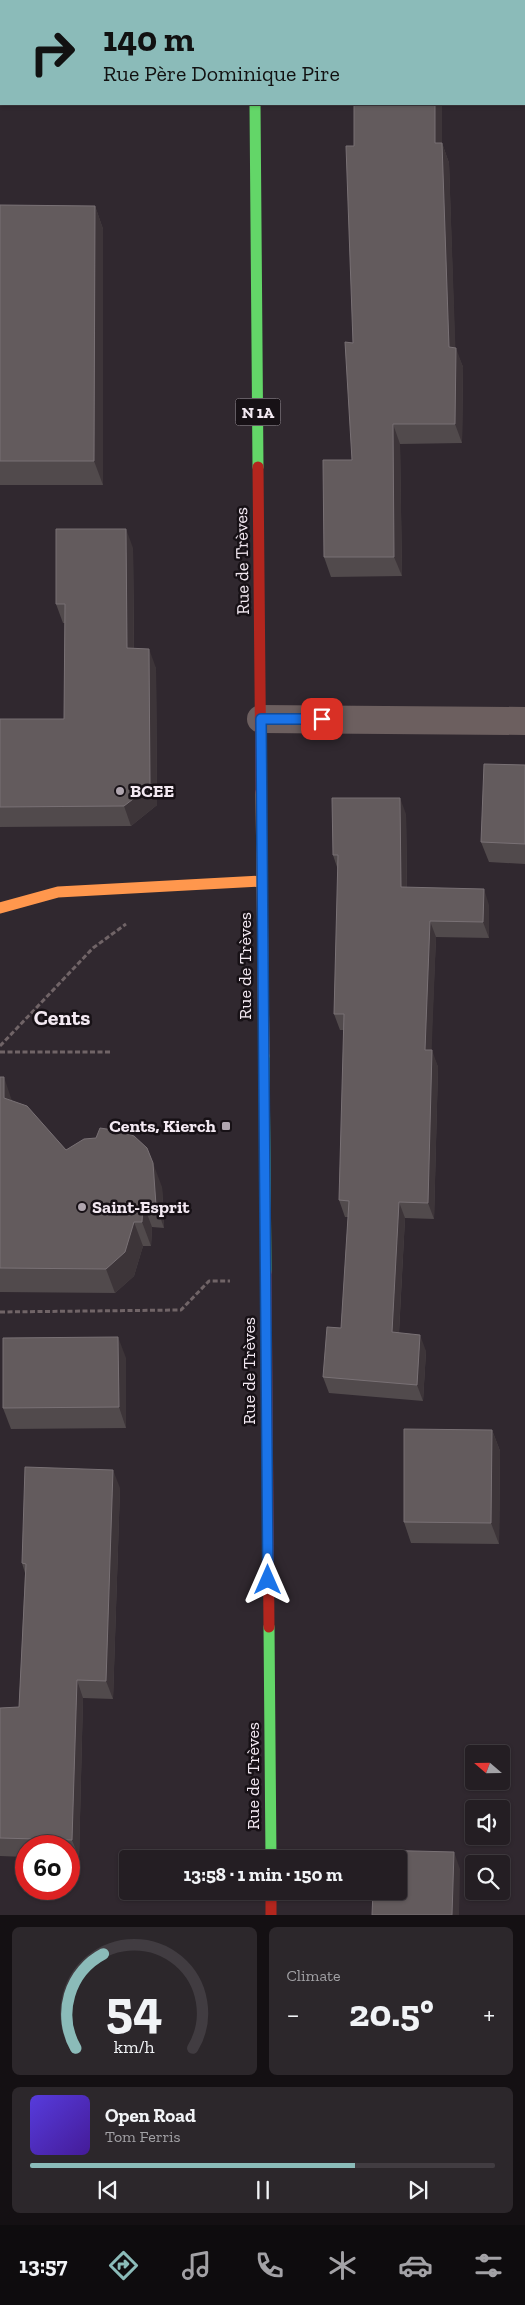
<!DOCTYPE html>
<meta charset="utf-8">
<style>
body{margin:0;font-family:"Zilla Slab",serif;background:#2c272b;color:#f1f3f6;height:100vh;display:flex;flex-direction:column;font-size:19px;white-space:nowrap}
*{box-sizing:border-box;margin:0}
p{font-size:16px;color:#a3a2a6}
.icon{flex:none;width:28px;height:28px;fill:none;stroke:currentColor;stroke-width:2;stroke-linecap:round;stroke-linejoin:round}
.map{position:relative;height:1915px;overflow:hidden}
.details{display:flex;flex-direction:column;gap:12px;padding:12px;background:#141013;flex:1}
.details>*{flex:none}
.hud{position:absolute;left:0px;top:0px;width:525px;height:105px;box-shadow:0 1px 4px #0004,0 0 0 1px #413c41;background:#8bbbb9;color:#111;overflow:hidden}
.needle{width:32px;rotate:290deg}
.controls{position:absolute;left:465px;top:1745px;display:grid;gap:10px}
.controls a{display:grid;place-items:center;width:45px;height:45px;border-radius:5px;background:#241e23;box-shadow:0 1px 4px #0004,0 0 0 1px #413c41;font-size:25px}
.speed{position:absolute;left:15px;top:1835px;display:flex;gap:10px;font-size:25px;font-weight:700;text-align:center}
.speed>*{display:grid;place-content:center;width:65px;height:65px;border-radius:50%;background:#241e23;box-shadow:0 1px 4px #0004,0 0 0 1px #413c41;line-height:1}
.speed .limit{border:8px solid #d22;background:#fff;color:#111}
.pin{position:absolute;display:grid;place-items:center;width:42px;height:42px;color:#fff;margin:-21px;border-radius:10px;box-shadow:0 2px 8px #0006}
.me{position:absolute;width:55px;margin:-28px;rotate:0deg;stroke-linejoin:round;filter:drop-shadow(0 0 4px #0008)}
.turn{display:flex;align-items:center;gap:18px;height:105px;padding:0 20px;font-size:22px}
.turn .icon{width:65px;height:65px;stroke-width:2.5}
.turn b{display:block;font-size:35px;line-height:42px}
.big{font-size:38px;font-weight:700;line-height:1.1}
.details .widget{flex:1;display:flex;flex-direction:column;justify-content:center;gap:8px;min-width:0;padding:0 18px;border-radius:8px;background:#2c272b}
.details .dial{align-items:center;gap:0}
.dial svg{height:130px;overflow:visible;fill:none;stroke:#413c41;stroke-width:7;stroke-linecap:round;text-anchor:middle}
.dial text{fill:#f1f3f6;stroke:none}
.song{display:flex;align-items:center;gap:15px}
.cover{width:60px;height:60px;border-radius:8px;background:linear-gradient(135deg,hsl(250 70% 55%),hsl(260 70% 35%))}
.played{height:5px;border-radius:2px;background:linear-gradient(90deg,#8bbbb9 70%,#413c41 70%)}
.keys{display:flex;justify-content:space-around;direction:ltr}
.heat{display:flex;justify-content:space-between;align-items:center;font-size:28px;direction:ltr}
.details .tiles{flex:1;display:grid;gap:12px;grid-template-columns:1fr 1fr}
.widget:last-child{grid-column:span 2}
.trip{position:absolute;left:119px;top:1850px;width:288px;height:50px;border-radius:5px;background:#241e23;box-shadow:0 1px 4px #0004,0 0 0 1px #413c41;font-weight:700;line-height:50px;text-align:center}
.dock{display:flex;height:80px;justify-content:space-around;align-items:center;background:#0e0c0e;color:#a3a2a6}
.dock .icon{width:35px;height:35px}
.dock .active{color:#8bbbb9}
.dock b{font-size:22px;color:#f1f3f6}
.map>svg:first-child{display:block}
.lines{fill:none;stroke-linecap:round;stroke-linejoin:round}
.path{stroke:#706467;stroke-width:3;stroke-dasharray:5 2.5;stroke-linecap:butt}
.street{stroke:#6c5f5f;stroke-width:28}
.fast{stroke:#63d668;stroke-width:11}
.slow{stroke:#ff974d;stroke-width:11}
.jam{stroke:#b3261e;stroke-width:11}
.wall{fill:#514a4c}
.shaded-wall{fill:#3d3539}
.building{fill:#635b5d;stroke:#797175}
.route-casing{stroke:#114b97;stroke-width:12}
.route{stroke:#1a73e8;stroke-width:9}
.poi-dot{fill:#afa5ae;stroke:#171116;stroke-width:2}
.labels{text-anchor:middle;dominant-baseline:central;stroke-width:5;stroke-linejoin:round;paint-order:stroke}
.shield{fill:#171116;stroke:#b1a8b0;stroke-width:1}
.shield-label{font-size:16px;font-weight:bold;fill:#f3e9f2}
.street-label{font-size:18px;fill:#f3e9f2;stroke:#171116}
.poi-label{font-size:18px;font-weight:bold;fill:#f3e9f2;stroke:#171116;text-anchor:start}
.district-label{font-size:22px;font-weight:bold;fill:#f3e9f2;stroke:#171116}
</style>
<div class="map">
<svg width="525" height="1915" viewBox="0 0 525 1915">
<rect width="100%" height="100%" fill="#30282f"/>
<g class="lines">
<!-- path -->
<g class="path">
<path d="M0,1046L93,948L126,924"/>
<path d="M0,1052H110"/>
<path d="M0,1312L181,1310L209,1281H230"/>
</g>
<!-- street -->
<path class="street" d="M261,719L525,721"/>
<!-- fast -->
<g class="fast">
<path d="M254,0V1"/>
<path d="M255,104L258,467"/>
<path d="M264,1056L266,1272"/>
<path d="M269,1627L271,1859"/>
</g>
<!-- slow -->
<g class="slow">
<path d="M261,792L264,1056"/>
<path d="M0,908L58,892L262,881"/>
</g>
<!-- jam -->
<g class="jam">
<path d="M258,467L261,792"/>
<path d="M266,1272L269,1627"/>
<path d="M271,1891V1915"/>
</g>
</g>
<!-- wall -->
<g class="wall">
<path d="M0,0H65V1H1V23H0Z"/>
<path d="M442,143L449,163L455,348L463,367L462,443L400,444L402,576L331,577L324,557L352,460L353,343Z"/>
<path d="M0,205L95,206L103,229V485H0Z"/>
<path d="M133,548L134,648L156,668L157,805L131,826L0,827V719H64L65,623H63L56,604Z"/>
<path d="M525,765V864L489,862L481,842Z"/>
<path d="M406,814L407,888L489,905V938L436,937L431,1050L438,1067L434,1219L405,1218L399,1333L426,1351L423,1401L329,1393L323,1377L341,1328L348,1217H345L339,1200L344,1030H340L334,1014L338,870L333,855Z"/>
<path d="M0,1077L12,1101L66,1150L162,1187L164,1228L152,1227L151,1246H143L134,1276L115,1293L0,1292Z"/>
<path d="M126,1358V1428L11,1429L3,1408Z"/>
<path d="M492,1430L500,1451L499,1544L411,1543L404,1522Z"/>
<path d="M120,1488L113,1699L83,1698L79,1858H69V1846H26V1857L0,1856V1708L19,1707L25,1573L22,1563Z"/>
</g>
<!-- shaded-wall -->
<g class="shaded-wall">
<rect x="58" y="0" width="7" height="1"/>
<rect x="434" y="0" width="7" height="1"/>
<path d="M435,104H442V163L435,143Z"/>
<path d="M442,143L449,163L456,364V348L463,367L462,443L455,424L449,347Z"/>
<path d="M95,206L103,229V485L94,461Z"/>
<path d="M393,424L400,444L402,576L394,557Z"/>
<path d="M126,529L133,548L134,668L127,648Z"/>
<path d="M149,649L156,668L157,805L131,826L124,806Z"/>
<path d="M400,798L406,814L407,904L401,887Z"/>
<path d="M484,889L489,905V938L483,922Z"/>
<path d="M430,921L436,937L431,1066L425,1050Z"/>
<path d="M432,1050L438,1067L434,1219L428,1203Z"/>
<path d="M4,1077L12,1101L13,1122L4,1098Z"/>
<path d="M153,1163L162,1187L164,1228L156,1205Z"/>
<path d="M399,1202L405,1218L398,1349L392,1332Z"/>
<path d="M143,1203L152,1227L151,1246L142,1222Z"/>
<path d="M134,1222L143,1246L134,1276L115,1293L106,1269Z"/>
<path d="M420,1335L426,1351L423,1401L417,1385Z"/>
<path d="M118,1337L126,1358V1428L119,1407Z"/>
<path d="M492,1430L500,1451L499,1544L491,1523Z"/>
<path d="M113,1470L120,1488L113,1699L106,1681Z"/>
<path d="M77,1680L83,1698L79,1858L72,1840Z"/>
<path d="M454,1852L460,1869L459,1915H452Z"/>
</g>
<!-- building -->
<g class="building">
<path d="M0,0H58V1H1V4H0Z"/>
<rect x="353" y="0" width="81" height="1"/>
<path d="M354,104H435V143H442L449,347L456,348L455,424H393L394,557H324L323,460H352L345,342L353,343L346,146H354Z"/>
<path d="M0,205L95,206L94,461H0Z"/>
<path d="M56,529H126L127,648L149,649L150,786L124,806L0,807V719H64L65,604H56Z"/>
<path d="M484,764L525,765V844L481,842Z"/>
<path d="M332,798H400L401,887L484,889L483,922L430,921L425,1050H432L428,1203L399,1202L392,1332L420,1335L417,1385L323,1377L327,1327L341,1328L349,1201L339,1200L344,1014H334L338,855H333Z"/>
<path d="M0,1077H4V1098L27,1106L66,1150L84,1139L96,1138L100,1128L120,1131L134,1136L147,1148L153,1163L156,1205L143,1203L142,1222H134L125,1252L106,1269L0,1268Z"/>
<path d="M118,1337L119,1407L3,1408V1338Z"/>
<path d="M404,1429L492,1430L491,1523L404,1522Z"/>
<path d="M25,1467L113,1470L106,1681L77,1680L72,1840L0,1838V1708L19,1707L26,1564L22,1563Z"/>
<path d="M374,1850L454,1852L452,1915H372L373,1891H398V1859H374Z"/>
</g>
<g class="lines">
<defs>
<path id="route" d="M268,1580L261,719H322"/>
</defs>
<!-- route casing -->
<use href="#route" class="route-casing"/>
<!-- route -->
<use href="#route" class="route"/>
</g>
<!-- markers -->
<g class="poi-dot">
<circle cx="120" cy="791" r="5"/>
<rect x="221" y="1121" width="10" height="10" rx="2.5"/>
<circle cx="82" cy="1207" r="5"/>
</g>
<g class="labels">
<!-- shield labels -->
<rect class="shield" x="235.5" y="398.5" width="45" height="27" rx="4"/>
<g class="shield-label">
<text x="258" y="412">N 1A</text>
</g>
<!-- street labels -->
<g class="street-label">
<text transform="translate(242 561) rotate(-91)">Rue de Trèves</text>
<text transform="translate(245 966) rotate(-90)">Rue de Trèves</text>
<text transform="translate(249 1371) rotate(-90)">Rue de Trèves</text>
<text transform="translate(253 1776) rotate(-90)">Rue de Trèves</text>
</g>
<!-- poi labels -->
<g class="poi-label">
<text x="130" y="791">BCEE</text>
<text x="216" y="1126" text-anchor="end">Cents, Kierch</text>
<text x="92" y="1207">Saint-Esprit</text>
</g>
<!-- district labels -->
<g class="district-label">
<text x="62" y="1017">Cents</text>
</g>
</g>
</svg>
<div class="controls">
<a><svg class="needle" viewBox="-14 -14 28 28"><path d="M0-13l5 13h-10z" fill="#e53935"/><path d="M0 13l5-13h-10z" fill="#a3a2a6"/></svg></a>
<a><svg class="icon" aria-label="sound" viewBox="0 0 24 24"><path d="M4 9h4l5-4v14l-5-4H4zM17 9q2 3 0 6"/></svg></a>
<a><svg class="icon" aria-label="search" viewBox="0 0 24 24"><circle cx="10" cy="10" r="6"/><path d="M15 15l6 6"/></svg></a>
</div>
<div class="speed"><div class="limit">60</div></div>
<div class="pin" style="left:322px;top:719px;background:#d93025"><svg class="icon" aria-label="arrive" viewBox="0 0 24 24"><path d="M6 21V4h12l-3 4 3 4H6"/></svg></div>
<svg class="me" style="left:268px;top:1580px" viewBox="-20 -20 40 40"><path d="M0-17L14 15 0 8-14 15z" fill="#1a73e8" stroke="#fff" stroke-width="4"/></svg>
<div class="trip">13:58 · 1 min · 150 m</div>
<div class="hud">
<div class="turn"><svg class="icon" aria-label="right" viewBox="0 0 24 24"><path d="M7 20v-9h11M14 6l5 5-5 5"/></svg><div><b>140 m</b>Rue Père Dominique Pire</div></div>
</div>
</div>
<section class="details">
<div class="tiles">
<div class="widget dial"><svg viewBox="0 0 100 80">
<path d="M14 69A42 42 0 1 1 86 69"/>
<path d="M14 69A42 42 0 0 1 31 11" stroke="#8bbbb9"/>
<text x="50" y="56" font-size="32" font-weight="700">54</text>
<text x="50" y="72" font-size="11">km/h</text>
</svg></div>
<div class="widget"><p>Climate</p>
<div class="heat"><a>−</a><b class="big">20.5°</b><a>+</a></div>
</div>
<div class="widget">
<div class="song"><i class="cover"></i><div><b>Open Road</b><p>Tom Ferris</p></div></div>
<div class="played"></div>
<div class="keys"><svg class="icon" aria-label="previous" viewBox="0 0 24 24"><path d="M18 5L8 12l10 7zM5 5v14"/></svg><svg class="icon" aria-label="pause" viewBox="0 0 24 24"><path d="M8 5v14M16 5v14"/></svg><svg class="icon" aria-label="next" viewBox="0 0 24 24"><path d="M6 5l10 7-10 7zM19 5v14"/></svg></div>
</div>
</div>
</section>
<nav class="dock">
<b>13:57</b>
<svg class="icon active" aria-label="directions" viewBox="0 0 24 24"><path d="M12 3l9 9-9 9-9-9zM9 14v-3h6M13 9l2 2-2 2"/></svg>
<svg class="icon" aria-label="music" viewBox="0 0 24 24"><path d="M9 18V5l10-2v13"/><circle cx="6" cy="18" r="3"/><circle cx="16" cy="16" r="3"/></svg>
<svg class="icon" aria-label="phone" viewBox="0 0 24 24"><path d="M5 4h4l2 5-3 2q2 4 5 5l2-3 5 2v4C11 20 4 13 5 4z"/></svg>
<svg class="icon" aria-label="climate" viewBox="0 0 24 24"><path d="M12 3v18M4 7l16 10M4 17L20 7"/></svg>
<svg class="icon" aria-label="car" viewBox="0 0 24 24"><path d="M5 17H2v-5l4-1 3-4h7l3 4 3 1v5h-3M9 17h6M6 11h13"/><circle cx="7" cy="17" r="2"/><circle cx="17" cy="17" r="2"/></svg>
<svg class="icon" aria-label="filters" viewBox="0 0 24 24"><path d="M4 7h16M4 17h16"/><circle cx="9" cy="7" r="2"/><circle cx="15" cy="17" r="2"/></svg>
</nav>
